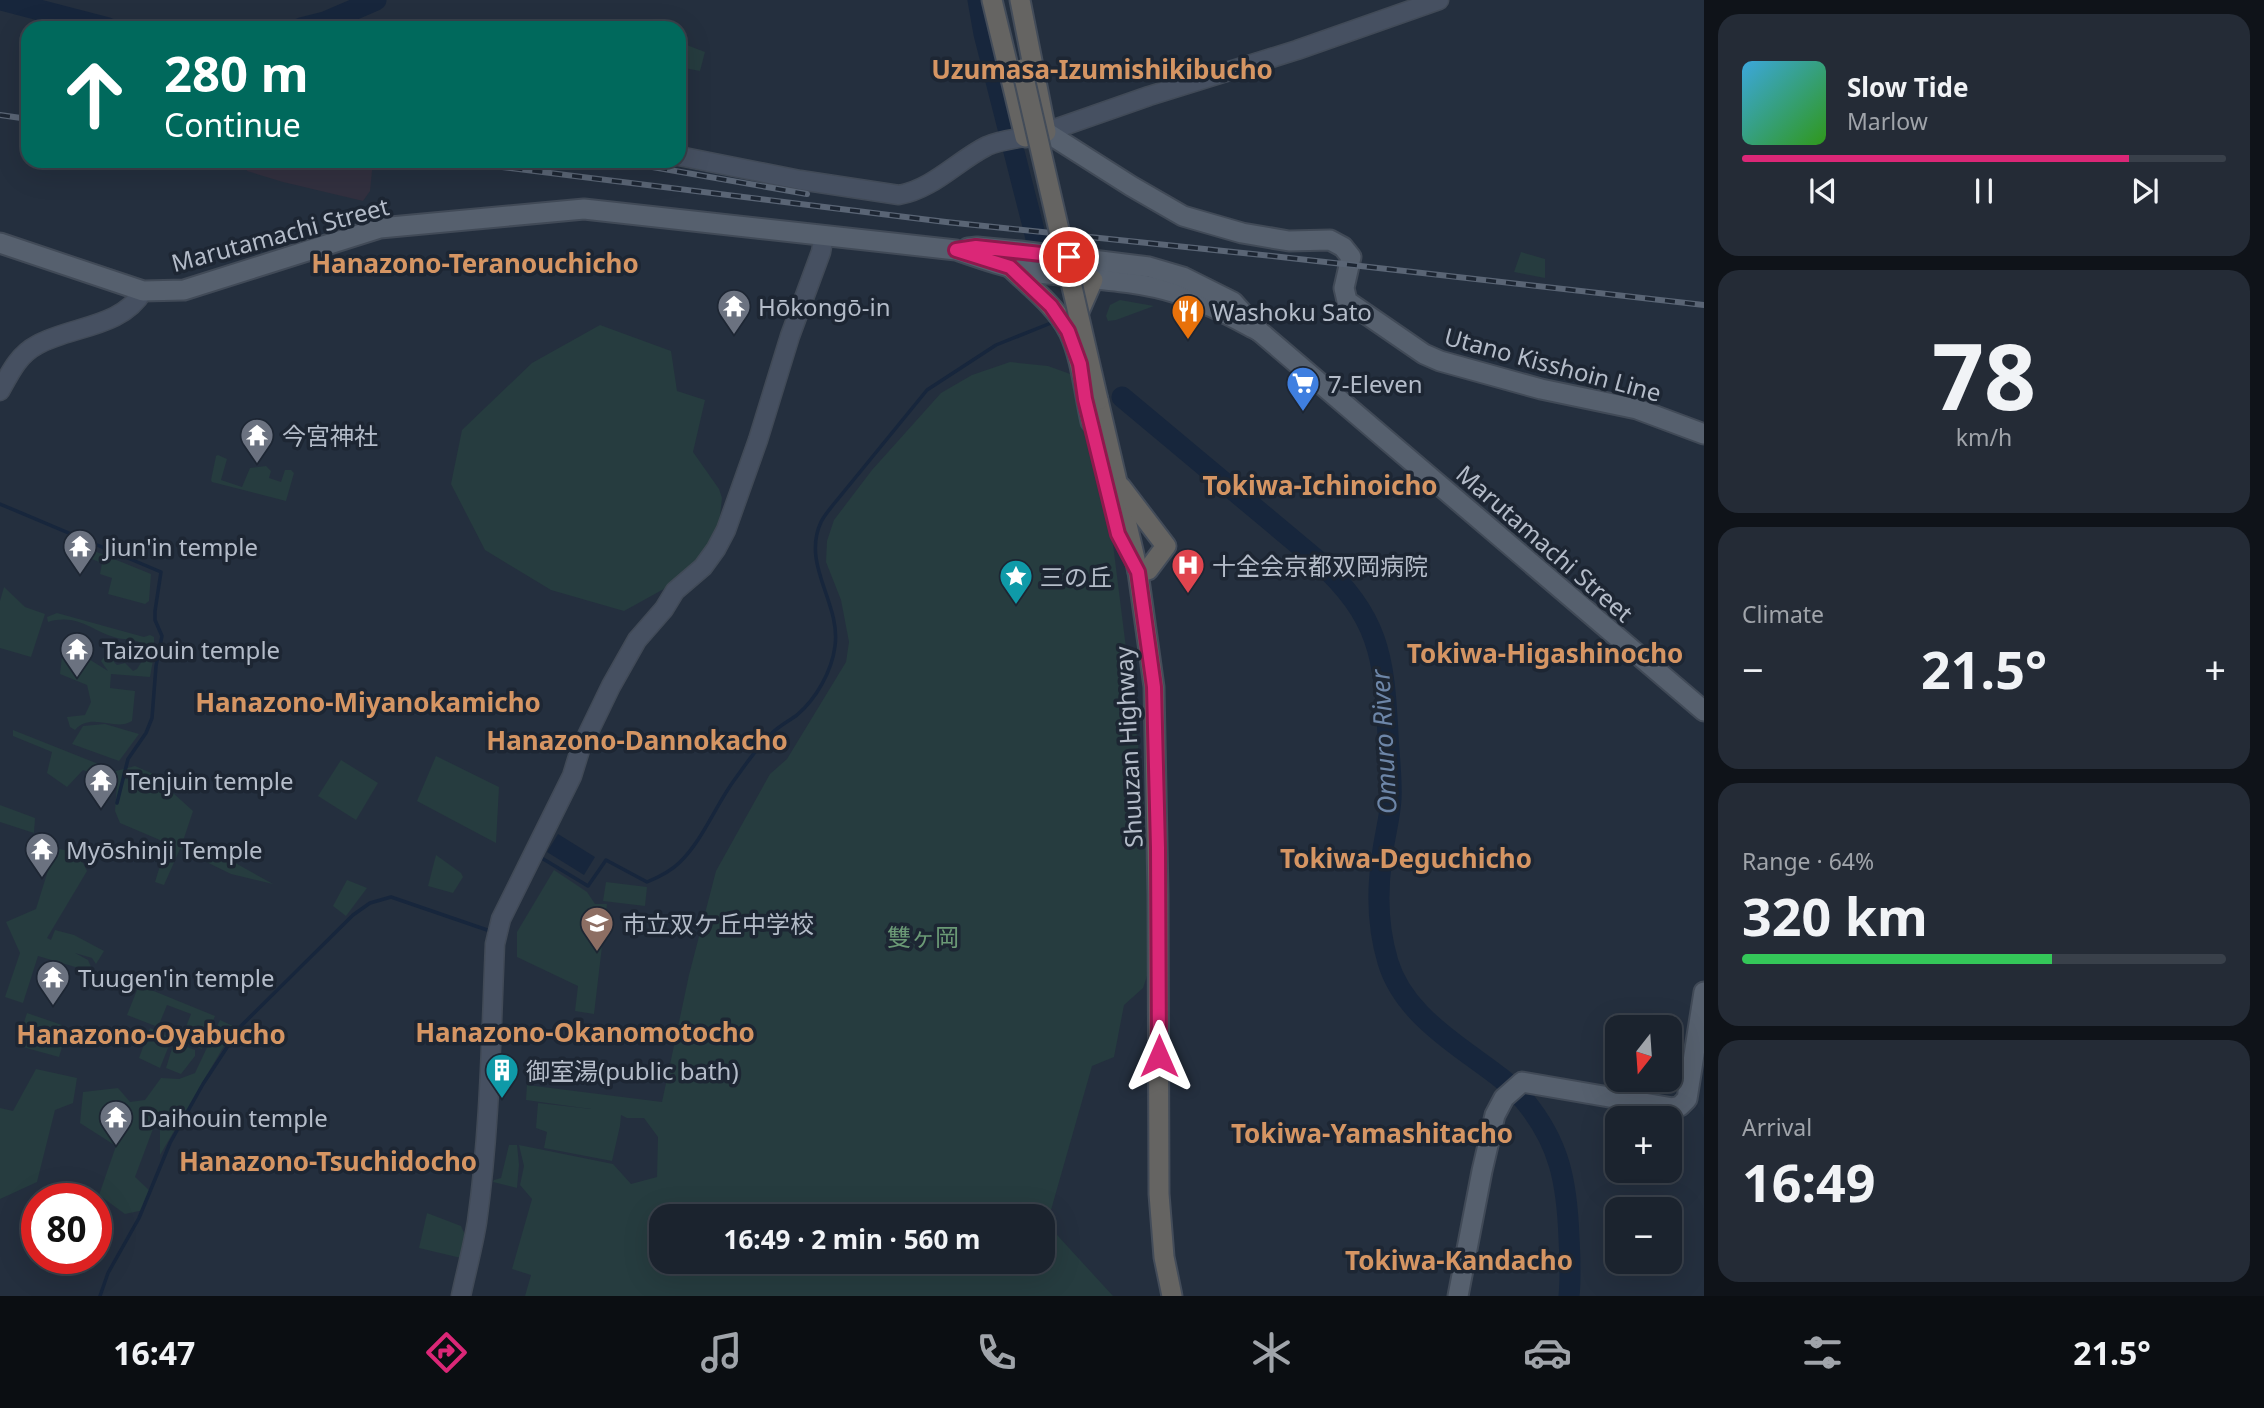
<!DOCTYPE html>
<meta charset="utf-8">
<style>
body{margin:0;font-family:"Noto Sans","Noto Sans JP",sans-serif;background:#242b36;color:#f1f3f6;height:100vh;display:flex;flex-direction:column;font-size:26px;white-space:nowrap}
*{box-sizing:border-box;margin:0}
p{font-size:23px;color:#a0a4aa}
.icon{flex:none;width:38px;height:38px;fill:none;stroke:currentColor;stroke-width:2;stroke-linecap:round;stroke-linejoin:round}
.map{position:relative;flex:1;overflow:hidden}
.side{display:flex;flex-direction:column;gap:14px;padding:14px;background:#0f1319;width:560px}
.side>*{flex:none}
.top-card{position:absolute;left:21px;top:21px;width:665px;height:147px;border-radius:21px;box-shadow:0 7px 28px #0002,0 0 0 2px #39404a;background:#00695c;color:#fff;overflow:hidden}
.needle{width:46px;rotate:197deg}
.tools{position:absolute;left:1605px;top:1015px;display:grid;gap:14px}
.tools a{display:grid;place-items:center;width:77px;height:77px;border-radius:14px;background:#1b232e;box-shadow:0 7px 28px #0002,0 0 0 2px #39404a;font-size:35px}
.speed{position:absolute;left:21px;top:1183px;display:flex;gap:14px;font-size:35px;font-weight:700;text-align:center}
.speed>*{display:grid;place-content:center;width:91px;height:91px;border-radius:50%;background:#1b232e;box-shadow:0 7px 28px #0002,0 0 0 2px #39404a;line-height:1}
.speed .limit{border:10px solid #d22;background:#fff;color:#111}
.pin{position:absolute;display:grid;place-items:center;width:60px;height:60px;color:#fff;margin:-30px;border:4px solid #fff;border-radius:50%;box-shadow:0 2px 7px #0007}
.me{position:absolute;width:77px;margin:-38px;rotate:0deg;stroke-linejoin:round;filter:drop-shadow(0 0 5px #0008)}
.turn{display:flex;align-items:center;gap:24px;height:147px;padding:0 28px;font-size:32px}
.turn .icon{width:91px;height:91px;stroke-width:2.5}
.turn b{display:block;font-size:49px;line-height:60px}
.big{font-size:52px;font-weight:700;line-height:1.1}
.side .widget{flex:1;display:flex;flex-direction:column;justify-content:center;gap:10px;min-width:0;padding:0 24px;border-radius:21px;background:#242b36}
.side .dial{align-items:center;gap:0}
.dial b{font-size:91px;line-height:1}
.song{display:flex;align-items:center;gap:21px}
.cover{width:84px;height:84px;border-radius:10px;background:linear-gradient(135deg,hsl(200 70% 55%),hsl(110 70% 35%))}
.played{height:7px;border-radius:4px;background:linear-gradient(90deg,#db2777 80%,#39404a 80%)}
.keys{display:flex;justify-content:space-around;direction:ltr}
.heat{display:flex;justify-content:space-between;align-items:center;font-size:38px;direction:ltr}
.charge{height:10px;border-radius:5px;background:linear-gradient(90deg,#34c759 64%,#39404a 0)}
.trip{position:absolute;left:649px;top:1204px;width:406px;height:70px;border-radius:21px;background:#1b232e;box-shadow:0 7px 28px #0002,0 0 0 2px #39404a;font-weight:700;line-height:70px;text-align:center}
.tab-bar{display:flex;height:112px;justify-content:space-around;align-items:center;background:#0b0e12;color:#a0a4aa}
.tab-bar .icon{width:49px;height:49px}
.tab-bar .current{color:#db2777}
.tab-bar b{font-size:32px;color:#f1f3f6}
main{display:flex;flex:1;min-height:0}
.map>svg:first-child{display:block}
.medical{fill:#32303f}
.green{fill:#263c3f;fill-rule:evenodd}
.water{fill:#17263c}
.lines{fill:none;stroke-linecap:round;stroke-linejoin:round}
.stream{stroke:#17263c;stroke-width:3.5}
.river{stroke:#17263c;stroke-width:21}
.secondary-casing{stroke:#414a57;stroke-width:21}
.primary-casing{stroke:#414a57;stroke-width:23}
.trunk-casing{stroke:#434c59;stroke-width:23}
.secondary{stroke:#465061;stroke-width:18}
.primary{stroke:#56606e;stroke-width:19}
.trunk{stroke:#656462;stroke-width:19}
.rail-casing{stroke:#5a6575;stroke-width:6}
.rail{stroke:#1d2633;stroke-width:3.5;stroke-dasharray:10;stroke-linecap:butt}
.trunk-bridge-casing{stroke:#434c59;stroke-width:23;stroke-linecap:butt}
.trunk-bridge{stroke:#656462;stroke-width:19}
.route-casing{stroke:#8e194d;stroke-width:18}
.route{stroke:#db2777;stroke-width:12}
.labels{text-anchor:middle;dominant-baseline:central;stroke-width:7;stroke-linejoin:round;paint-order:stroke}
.street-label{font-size:24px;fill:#b4bcc9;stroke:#1d2633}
.poi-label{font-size:24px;fill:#b4bcc9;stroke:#1d2633;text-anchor:start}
.park-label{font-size:24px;fill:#6b9a76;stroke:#1d2633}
.neighbourhood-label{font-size:26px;font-weight:bold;fill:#d59563;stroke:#1d2633}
.water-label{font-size:26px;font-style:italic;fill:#6d86a8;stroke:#1d2633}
</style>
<main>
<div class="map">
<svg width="1704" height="1296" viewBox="0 0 1704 1296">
<rect width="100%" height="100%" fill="#242f3e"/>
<!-- medical -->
<path class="medical" d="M248,161H373L370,191L363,201L283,182L247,171Z"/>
<!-- green -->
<g class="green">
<path d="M679,42L705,52L700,71L679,67Z"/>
<path d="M1521,252L1545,259V278L1514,272Z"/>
<path d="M1120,300L1154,306L1116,320L1108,321L1106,316L1110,305Z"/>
<path d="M600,325L671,351L677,391L705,400L693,452L719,489L722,498L718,533L707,552L671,585L624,611L551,590L485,550L451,484L462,430L532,363Z"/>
<path d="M1010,362L1048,366L1073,375L1112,536L1143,784L1150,956L1147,976L1143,988L1124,1005L1114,1057L1092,1066L1047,1224L1113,1296H525L531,1275L512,1269L532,1199L520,1185L524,1166L519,1145L613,1164L631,1184L657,1177L658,1137L644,1118H627L621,1115L620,1126L612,1161L544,1148L547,1132L536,1128L538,1103L591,1109L526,1100L527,1085L662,1102L689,975L716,871L770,774L787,759L846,662L849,642L841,600L826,562L827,541L834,520L872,470L941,393L972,375ZM662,1216H1043V1262H662Z"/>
<path d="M218,455L227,459L221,480L242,487L250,468L266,466L271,471L269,478L281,482L285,470H291L294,473L286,501L212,482L211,480L216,456Z"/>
<path d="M77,544L151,574L149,601L145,604L108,594L112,578L100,574L102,563L76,553Z"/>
<path d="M4,587L25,607L45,614L31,657L0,648V601Z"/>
<path d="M57,613L144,637L150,635L154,637V655L150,677L111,674L110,688L135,691L132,721C115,732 91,711 75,730L70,727L67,717L85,715L91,702L87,685L60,674L62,656H84L108,671L101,661L106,655H113L114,662L117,665L125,663L133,671L137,669L147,653L144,644C135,639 127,640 117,638C91,631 78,613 48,622L47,617Z"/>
<path d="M105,724L139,734L119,761L72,744L83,726Z"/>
<path d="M13,730L116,771L135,766L151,773L193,811L183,841L228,859L273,884L231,874L180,849L164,885L155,882L167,843L120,823L115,811L117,783L83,770L67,787L47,773L52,752L13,736Z"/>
<path d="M436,756L499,787L496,843L417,801Z"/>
<path d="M341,760L378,783L356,820L318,796Z"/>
<path d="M0,805L35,818L34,833L0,822Z"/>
<path d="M55,848L78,853L87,871L47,938L51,940L55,930L74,935L104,951L96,964L92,958L75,953L88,960L92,969L86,985L83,984L82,969L38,956L23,1003L5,997L20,953L6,922L36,909Z"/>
<path d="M436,855L461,873L463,877L453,893L428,886Z"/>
<path d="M554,870L587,892L595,904H607L594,1014L575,1011L578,986L517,957V932Z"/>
<path d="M347,880L367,888L346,916L333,906Z"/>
<path d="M606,882L647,887L645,906L603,901Z"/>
<path d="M139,985L215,1016L202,1049L181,1040L191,1014L167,1005L158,1027L127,1015Z"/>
<path d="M27,1013L62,1025L58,1034L65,1037L59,1057L19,1046L18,1041Z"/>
<path d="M220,1020L235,1027L160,1155V1110L135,1177L151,1192L144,1210L125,1214L99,1195L116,1146L80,1123L83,1092L118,1088L130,1102L145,1100L161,1078L179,1079L195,1073Z"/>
<path d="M150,1028L172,1038L160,1068L139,1058Z"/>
<path d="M174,1042L195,1050V1056L181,1074L166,1068Z"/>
<path d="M36,1069L77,1078L73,1103L55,1110L37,1182L0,1199V1108L13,1111Z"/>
<path d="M509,1145H517L519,1165L517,1188L493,1182L494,1180L501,1178Z"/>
<path d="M427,1213L461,1226L466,1237L461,1258L419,1248Z"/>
</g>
<!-- water -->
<path class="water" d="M558,834L595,857L584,875L547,852Z"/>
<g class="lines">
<!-- stream -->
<g class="stream">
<path d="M0,504L161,572L155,611V620L162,636L156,666L152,718L146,733L128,759L117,803"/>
<path d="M540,857L588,886L606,860L647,882C659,877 670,872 679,863C703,840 715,806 735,779C746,764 758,746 771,734C779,726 789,721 797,715C816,699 832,671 835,646C841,603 801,565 821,522C824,516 829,510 833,505L927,390L996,345L1051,323"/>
<path d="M100,1296L108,1273L139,1218L170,1143L203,1084L241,1026L353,915L370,903L391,897L493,932"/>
</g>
<!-- river -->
<g class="river">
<path d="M1,0L108,28"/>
<path d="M978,0L984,34L1037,242"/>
<path d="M301,28L325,22L376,0"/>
<path d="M1122,397L1317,560C1379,617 1384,655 1388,735C1389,756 1392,778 1391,799C1390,818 1384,838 1382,857C1377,891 1378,929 1388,962C1400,1002 1434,1029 1467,1053C1486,1067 1508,1081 1524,1100C1560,1143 1567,1183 1569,1238C1570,1257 1571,1276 1569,1296"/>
</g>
<defs>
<g id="secondary">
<path d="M1046,132L1149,96L1297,50L1439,0"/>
<path d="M679,156L800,180L899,195C933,189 957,161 987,146C998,141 1013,139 1025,137"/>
<path d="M0,391C10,373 18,355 37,345C70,326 122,328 143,291"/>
<path d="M461,1296C466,1272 473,1247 477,1222C490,1130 491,1037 495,944L501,919L572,776L580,750L611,686L637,640L664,609L675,591L703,567L716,549L726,530L758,440L790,336L821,252L824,235"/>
</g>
<g id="primary">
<path d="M1030,135L1046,132L1131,186L1183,216L1242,233L1289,241L1330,240L1343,247L1351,257L1344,288L1347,301L1424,354L1440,361L1541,389L1637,409L1704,434"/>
<path d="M0,243L143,291L184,290L380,228L584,209L956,250C982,259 1007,268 1033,272C1080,279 1131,279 1176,293C1205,302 1232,317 1259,331"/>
<path d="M968,248L977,247L1020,251L1149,267L1183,277L1233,302L1259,331L1704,711"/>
<path d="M1458,1296L1482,1171L1495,1115L1504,1098L1522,1082L1673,1108L1680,1106L1687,1099L1704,992"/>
</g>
<g id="trunk">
<path d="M992,0L1025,137"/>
<path d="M1020,0L1046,132"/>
<path d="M1010,267C1030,287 1056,306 1069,332C1082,360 1084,392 1091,422"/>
<path d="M1075,321L1093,280"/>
<path d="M1098,400L1138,572L1154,687L1158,895L1159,1194L1164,1257L1172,1296"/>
<path d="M1121,487L1166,546L1148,570L1138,572"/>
</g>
</defs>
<!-- secondary casing -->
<use href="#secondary" class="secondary-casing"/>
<!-- primary casing -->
<use href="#primary" class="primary-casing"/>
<!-- trunk casing -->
<use href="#trunk" class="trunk-casing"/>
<!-- secondary -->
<use href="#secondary" class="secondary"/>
<!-- primary -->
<use href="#primary" class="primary"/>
<!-- trunk -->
<use href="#trunk" class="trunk"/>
<defs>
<g id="rail">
<path d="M0,115L28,119"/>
<path d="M453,161L946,222L1281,257L1704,305"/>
<path d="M618,161L807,194"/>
</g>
</defs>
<!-- rail casing -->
<use href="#rail" class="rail-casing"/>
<!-- rail -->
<use href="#rail" class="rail"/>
<defs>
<path id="trunk-bridge" d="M1022,69L1098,400"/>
</defs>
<!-- trunk-bridge casing -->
<use href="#trunk-bridge" class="trunk-bridge-casing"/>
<!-- trunk-bridge -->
<use href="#trunk-bridge" class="trunk-bridge"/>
</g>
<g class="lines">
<defs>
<path id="route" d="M1069,257L976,247L956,250L1010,267L1051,306L1068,331L1080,364L1085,399L1118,534L1138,572L1154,687L1158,848L1159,1056"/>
</defs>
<!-- route casing -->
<use href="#route" class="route-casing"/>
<!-- route -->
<use href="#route" class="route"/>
</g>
<!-- icons -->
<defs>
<symbol id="temple-pin" viewBox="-11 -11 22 30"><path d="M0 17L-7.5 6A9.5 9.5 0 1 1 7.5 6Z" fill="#6b7280" stroke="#1d2633"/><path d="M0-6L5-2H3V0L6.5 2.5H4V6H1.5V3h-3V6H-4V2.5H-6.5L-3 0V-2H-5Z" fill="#fff"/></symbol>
<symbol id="restaurant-pin" viewBox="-11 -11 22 30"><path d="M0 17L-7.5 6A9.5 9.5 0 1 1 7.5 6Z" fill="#e8710a" stroke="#1d2633"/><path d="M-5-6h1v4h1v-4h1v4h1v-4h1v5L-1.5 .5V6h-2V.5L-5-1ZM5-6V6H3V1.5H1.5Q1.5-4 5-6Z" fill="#fff"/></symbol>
<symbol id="supermarket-pin" viewBox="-11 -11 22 30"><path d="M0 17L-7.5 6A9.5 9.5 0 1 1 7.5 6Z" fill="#3f7fe0" stroke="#1d2633"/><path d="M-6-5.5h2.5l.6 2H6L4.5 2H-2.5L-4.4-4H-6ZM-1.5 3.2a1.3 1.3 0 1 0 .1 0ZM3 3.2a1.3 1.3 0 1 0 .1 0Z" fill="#fff"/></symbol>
<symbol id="hospital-pin" viewBox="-11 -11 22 30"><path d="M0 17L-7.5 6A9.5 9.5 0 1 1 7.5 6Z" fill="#e0444e" stroke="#1d2633"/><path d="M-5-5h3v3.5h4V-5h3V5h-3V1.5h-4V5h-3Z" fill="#fff"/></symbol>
<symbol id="sight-pin" viewBox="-11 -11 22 30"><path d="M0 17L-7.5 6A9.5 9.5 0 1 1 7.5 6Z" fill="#0f9aa8" stroke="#1d2633"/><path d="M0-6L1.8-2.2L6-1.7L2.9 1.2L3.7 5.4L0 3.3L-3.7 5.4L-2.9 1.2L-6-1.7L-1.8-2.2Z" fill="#fff"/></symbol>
<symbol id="school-pin" viewBox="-11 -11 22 30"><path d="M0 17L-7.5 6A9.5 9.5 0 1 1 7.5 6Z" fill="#8d6e63" stroke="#1d2633"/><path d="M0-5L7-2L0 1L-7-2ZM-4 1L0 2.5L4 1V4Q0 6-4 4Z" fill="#fff"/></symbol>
<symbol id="building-pin" viewBox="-11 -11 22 30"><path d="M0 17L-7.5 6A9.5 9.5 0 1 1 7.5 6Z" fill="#0f9aa8" stroke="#1d2633"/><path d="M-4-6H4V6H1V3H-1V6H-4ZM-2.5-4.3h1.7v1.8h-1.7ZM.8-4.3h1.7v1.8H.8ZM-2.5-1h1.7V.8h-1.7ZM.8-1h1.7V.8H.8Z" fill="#fff"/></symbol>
</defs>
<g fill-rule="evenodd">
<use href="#temple-pin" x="715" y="287" width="38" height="52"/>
<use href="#restaurant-pin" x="1169" y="292" width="38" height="52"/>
<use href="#supermarket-pin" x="1284" y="364" width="38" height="52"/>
<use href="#temple-pin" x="238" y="416" width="38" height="52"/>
<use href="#temple-pin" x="61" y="527" width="38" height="52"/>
<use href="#hospital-pin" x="1169" y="546" width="38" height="52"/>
<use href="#sight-pin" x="997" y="557" width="38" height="52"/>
<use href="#temple-pin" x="58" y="630" width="38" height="52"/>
<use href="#temple-pin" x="82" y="761" width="38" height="52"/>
<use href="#temple-pin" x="23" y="830" width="38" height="52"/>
<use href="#school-pin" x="578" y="904" width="38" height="52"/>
<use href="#temple-pin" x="34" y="958" width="38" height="52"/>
<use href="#building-pin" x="483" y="1051" width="38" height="52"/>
<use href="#temple-pin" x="97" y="1098" width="38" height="52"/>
</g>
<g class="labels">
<!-- street labels -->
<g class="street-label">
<text transform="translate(280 234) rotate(-15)">Marutamachi Street</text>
<text transform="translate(1553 364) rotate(15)">Utano Kisshoin Line</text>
<text transform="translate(1545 543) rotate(41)">Marutamachi Street</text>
<text transform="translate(1128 747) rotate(-93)">Shuuzan Highway</text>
</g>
<!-- poi labels -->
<g class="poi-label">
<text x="758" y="306">Hōkongō-in</text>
<text x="1212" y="311">Washoku Sato</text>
<text x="1328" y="383">7-Eleven</text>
<text x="282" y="435">今宮神社</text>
<text x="104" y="546">Jiun'in temple</text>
<text x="1212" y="565">十全会京都双岡病院</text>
<text x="1040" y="576">三の丘</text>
<text x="102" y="649">Taizouin temple</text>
<text x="126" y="780">Tenjuin temple</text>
<text x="66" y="849">Myōshinji Temple</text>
<text x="622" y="923">市立双ケ丘中学校</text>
<text x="78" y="977">Tuugen'in temple</text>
<text x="526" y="1070">御室湯(public bath)</text>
<text x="140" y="1117">Daihouin temple</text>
</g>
<!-- park labels -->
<g class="park-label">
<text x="923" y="936">雙ヶ岡</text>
</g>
<!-- neighbourhood labels -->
<g class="neighbourhood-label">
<text x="1102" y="69">Uzumasa-Izumishikibucho</text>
<text x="475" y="263">Hanazono-Teranouchicho</text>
<text x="1320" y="485">Tokiwa-Ichinoicho</text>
<text x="1545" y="653">Tokiwa-Higashinocho</text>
<text x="368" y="702">Hanazono-Miyanokamicho</text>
<text x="637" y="740">Hanazono-Dannokacho</text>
<text x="1406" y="858">Tokiwa-Deguchicho</text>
<text x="585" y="1032">Hanazono-Okanomotocho</text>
<text x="151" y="1034">Hanazono-Oyabucho</text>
<text x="1372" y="1133">Tokiwa-Yamashitacho</text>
<text x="328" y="1161">Hanazono-Tsuchidocho</text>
<text x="1459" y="1260">Tokiwa-Kandacho</text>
</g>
<!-- water labels -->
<g class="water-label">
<text transform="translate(1383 742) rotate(-93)">Omuro River</text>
</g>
</g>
</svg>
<div class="tools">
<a><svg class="needle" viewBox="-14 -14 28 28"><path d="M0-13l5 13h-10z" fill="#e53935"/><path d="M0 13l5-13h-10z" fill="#a0a4aa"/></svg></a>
<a>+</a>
<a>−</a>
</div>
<div class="speed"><div class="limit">80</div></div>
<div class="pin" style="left:1069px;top:257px;background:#d93025"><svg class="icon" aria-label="arrive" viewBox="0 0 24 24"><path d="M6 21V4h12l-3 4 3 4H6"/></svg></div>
<svg class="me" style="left:1159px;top:1056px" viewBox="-20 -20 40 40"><path d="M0-17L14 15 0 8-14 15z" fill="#db2777" stroke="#fff" stroke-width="4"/></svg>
<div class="trip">16:49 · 2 min · 560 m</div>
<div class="top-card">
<div class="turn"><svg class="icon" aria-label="ahead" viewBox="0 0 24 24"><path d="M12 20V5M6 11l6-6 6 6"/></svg><div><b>280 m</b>Continue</div></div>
</div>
</div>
<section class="side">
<div class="widget">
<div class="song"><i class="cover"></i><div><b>Slow Tide</b><p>Marlow</p></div></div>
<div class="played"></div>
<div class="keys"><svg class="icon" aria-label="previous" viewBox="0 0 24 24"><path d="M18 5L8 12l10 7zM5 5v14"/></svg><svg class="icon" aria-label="pause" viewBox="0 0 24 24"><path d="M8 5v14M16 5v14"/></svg><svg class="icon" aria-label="next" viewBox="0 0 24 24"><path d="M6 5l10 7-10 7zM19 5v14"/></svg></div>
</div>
<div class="widget dial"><b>78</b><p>km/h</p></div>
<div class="widget"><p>Climate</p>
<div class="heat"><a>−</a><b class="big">21.5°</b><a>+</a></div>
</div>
<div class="widget"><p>Range · 64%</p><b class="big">320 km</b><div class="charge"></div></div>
<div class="widget"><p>Arrival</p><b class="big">16:49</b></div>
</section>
</main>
<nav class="tab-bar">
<b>16:47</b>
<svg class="icon current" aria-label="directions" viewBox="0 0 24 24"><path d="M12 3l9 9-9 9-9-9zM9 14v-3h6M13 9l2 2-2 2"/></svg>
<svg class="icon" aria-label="music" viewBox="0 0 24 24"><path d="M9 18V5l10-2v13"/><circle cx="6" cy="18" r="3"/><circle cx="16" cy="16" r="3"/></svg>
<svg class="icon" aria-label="phone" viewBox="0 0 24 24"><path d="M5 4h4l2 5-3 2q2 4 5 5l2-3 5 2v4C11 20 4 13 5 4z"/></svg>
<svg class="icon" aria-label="climate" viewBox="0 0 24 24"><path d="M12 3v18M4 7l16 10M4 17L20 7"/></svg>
<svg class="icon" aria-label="car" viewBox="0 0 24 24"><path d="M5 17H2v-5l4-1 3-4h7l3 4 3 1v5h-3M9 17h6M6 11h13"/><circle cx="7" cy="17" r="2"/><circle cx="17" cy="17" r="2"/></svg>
<svg class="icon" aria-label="filters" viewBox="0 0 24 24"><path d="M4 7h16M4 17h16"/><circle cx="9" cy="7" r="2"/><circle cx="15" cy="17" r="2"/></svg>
<b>21.5°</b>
</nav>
